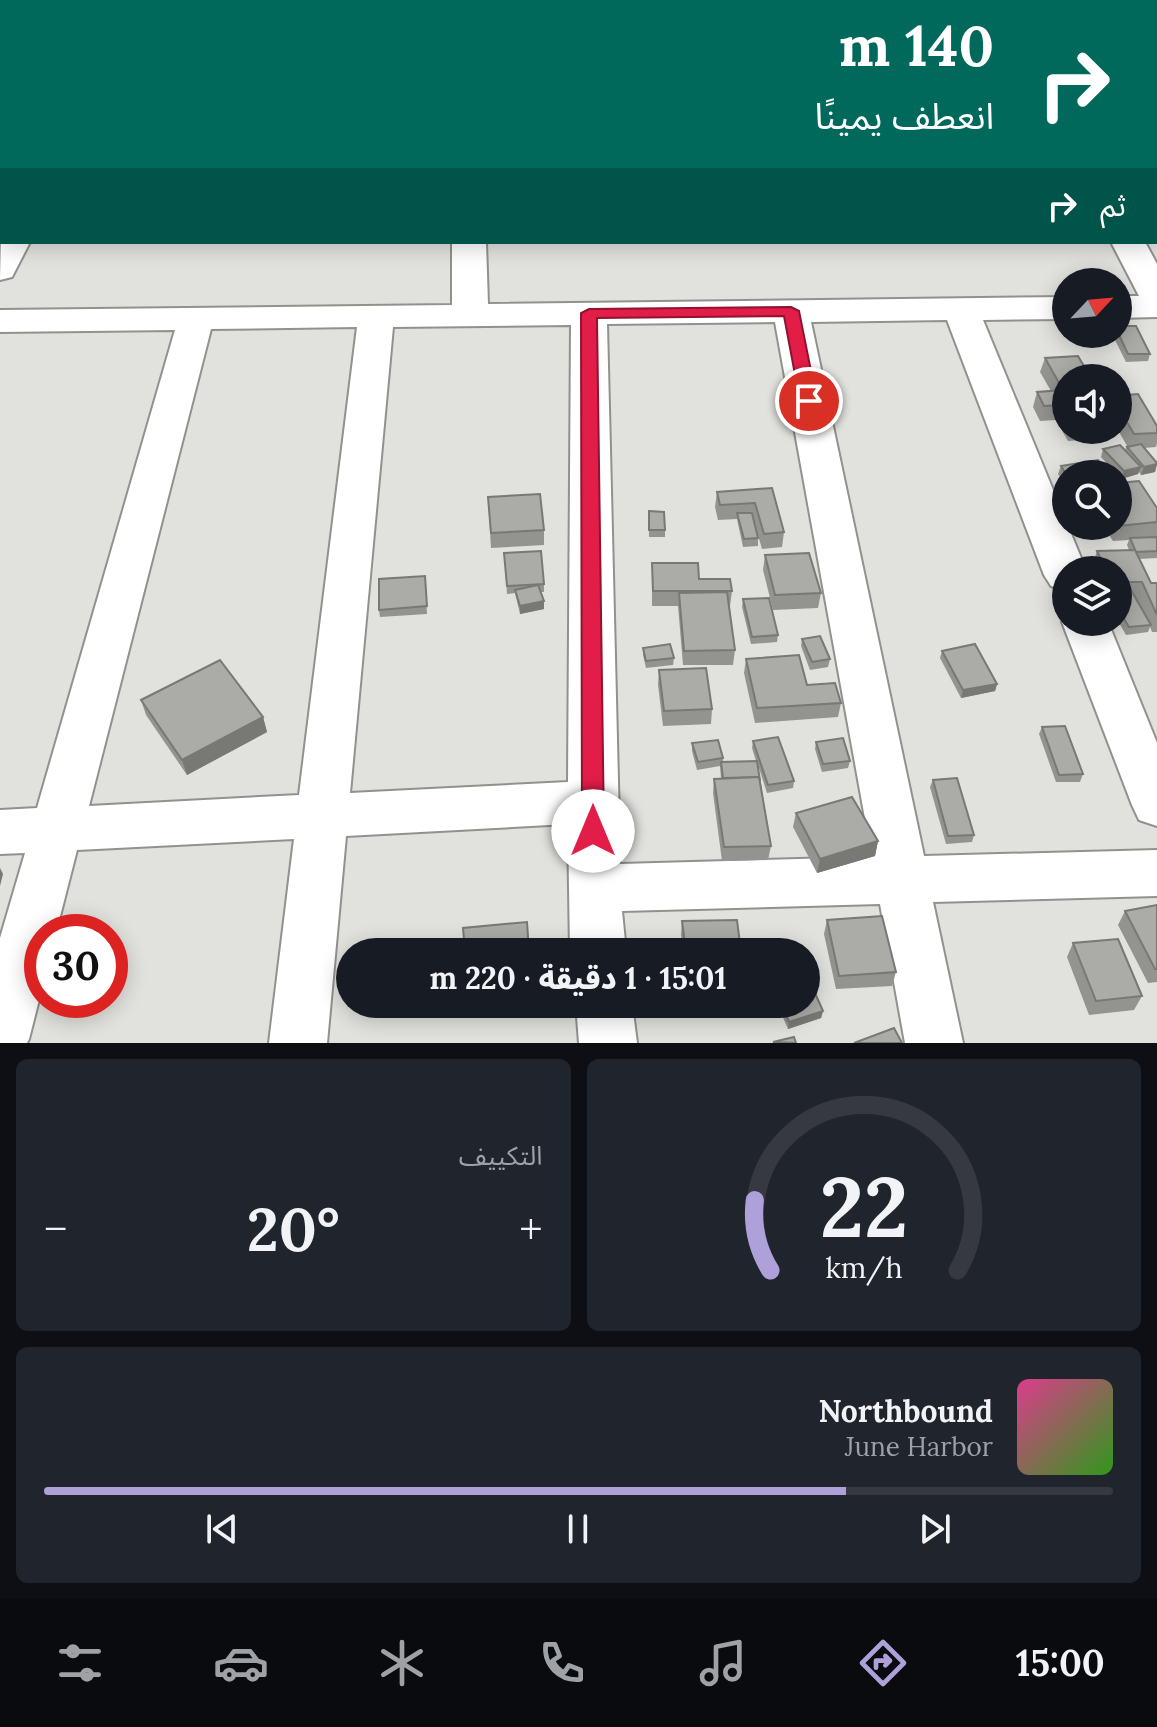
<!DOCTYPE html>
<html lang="ar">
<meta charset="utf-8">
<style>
body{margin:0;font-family:Lora,"Noto Sans Arabic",serif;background:#20242c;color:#f1f3f6;direction:rtl;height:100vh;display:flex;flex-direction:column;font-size:30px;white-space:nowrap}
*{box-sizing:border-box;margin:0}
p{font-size:26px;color:#9ea1a6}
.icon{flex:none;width:44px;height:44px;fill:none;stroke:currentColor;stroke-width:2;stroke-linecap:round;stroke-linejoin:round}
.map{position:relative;height:1043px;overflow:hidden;direction:ltr}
.sheet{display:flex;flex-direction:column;gap:16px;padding:16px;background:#0d0f14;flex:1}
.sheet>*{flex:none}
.hud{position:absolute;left:0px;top:0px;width:1158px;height:244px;box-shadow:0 4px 20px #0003;direction:rtl;background:#00695c;color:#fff;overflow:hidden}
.needle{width:52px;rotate:64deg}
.controls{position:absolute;left:1052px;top:268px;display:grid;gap:16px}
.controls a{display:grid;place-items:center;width:80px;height:80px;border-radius:50%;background:#171b24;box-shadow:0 4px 20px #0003;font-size:40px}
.speed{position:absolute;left:24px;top:914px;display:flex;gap:16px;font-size:40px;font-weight:700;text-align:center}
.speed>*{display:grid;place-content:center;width:104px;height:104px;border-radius:50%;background:#171b24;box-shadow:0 4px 20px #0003;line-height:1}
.speed .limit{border:12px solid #d22;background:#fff;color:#111}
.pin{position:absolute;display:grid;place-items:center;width:68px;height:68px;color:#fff;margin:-34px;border:4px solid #fff;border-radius:50%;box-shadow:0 2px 8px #0007}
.me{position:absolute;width:88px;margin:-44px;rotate:0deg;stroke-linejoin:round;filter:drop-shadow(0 0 6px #0008)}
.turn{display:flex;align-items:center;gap:28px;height:168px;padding:0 32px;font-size:36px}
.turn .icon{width:104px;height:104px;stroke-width:2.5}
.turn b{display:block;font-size:56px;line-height:68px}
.then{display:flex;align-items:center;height:76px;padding:0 32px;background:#0003;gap:16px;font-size:30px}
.big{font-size:60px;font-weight:800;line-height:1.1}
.sheet .card{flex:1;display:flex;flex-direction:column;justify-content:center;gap:12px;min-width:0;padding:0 28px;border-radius:12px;background:#20242c}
.sheet .dial{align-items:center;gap:0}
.dial svg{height:208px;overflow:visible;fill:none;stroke:#363941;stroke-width:7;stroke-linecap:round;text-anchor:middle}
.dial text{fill:#f1f3f6;stroke:none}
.song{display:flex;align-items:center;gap:24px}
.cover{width:96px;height:96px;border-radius:12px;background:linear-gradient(135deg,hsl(330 70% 55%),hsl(110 70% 35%))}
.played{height:8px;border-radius:4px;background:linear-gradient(90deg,#aea0d8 75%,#363941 75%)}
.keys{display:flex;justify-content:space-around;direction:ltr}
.heat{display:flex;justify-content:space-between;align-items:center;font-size:44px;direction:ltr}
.sheet .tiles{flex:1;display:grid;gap:16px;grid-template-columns:1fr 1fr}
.card:last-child{grid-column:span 2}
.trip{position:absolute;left:336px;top:938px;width:484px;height:80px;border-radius:40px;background:#171b24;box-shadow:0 4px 20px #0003;font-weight:800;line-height:80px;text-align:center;direction:rtl}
.tab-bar{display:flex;height:128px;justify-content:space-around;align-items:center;background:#090b0e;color:#9ea1a6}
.tab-bar .icon{width:56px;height:56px}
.tab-bar .active{color:#aea0d8}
.tab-bar b{font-size:36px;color:#f1f3f6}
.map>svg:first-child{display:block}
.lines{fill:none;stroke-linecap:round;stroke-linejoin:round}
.minor-casing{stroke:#91928d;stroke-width:4}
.minor{fill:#fff;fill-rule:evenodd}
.wall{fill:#939490}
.shaded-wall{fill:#787875}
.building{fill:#abaca7;stroke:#787875;stroke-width:2}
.route{fill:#e11d48;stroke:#92132f;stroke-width:2}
</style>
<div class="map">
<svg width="1157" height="1043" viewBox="0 0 1157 1043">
<rect width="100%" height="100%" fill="#e1e2dd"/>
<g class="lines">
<defs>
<g id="minor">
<rect x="453" y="0" width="26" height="2"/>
<path d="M981,0H1007L1008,2H982Z"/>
<rect x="0" y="109" width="2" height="18"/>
<path d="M1,235L2,242H30L12,277L0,280Z"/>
<path d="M452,242H486L488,304L1066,297V319L983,320L1086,570H1066V591L1051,586L1044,575L947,320L811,322L924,856L1157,850V896L933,902L963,1043H905L880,904L622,911L626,952H570L568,824L346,836L327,1043H269L294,839L77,850L56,932H42V988L29,1039L27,1043H0V938L25,853L0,854V810L37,808L175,330L0,332V310L452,305ZM775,322L872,857L620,864L607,324ZM571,325L568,782L350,793L393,327ZM357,327L299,795L89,806L211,329Z"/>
<path d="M1111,242H1145L1157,264V317L1118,318V296H1139Z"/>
<path d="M1066,616V622H1108L1157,743V826L1139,820L1132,805L1062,622Z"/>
<path d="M576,1004H632L637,1043H579Z"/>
</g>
</defs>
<!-- minor casing -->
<use href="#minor" class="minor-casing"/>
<!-- minor -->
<use href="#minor" class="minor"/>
</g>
<!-- wall -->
<g class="wall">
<path d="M1112,334H1118L1150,354L1148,361L1126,362Z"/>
<path d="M1045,358L1066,378V430H1116L1113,438L1068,441L1056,420L1040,421L1033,407L1037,392L1051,391L1040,372Z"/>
<path d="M1118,384L1126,395L1157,426V443L1156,447L1144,448L1157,463L1155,472L1141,475L1139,472L1138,474L1121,479L1101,457L1103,449L1125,450L1127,446L1118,430Z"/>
<path d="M1061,466L1066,474V485L1058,474Z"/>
<path d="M772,488L784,532L782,547L762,549L753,518L758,538V546L743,547L737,519L718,520L715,507L717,492Z"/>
<path d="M488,497L544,530V545L491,548Z"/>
<path d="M1157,508V558L1139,559L1151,583H1157V632H1152L1150,627L1148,632L1126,635L1118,621V570H1094L1092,566L1097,551L1129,550L1127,545L1129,540L1113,541L1103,526H1118Z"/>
<path d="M649,512L665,530V537H649Z"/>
<path d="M504,553L544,584V592H541L544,601V609L520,614L515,593L507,594Z"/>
<path d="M765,555L821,593L818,608L773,610L763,570Z"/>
<path d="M652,563L732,591L730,606H729L735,650L733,665H683L678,606H652Z"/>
<path d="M425,576L427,614L380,617L379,610Z"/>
<path d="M743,599L778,635L777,642L751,644L742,607Z"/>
<path d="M802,639L830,659L828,667L810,670L801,646Z"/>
<path d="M643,648L674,658L673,665L646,668L643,655Z"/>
<path d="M942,651L997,684L995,691L961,698L940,658Z"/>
<path d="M746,659L807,685L841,703L838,717L755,723L744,673Z"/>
<path d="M659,670L712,709L711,724L663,726L658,685Z"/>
<path d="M141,700L263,717L267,732L187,775L146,715Z"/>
<path d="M1042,727L1083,774L1080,782H1056L1039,734Z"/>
<path d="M753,741L794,781L793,788L767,793L758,765L771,846L768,860L722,861L713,793L714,779L721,778L720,766L697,770L692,751V743L723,758V762L756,761L752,748Z"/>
<path d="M816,742L850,761L848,768L822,772L815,749Z"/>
<path d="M933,780L974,835L972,842L946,844L930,787Z"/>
<path d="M796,813L878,841L875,856L817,873L793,827Z"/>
<path d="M1157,905V982L1148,983L1118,925L1125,911Z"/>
<path d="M827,920L896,972L892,986L836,989L824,934Z"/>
<path d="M682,921L741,952H683L681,935Z"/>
<path d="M1073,943L1142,996L1134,1010L1089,1015L1067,957Z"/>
<path d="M468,1004H540L468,1010Z"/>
<path d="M777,1004H806L823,1011L821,1018L788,1029Z"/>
</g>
<!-- shaded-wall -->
<g class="shaded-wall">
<path d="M0,58L2,65V74L0,79Z"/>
<path d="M1157,464L1155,472L1141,475L1144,467Z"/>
<path d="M1141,467L1138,474L1121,479L1124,471Z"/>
<path d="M544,601V609L520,614V606Z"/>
<path d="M997,684L995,691L961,698L963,690Z"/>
<path d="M263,717L267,732L187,775L182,760Z"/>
<path d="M878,841L875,856L817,873L820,859Z"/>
<path d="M0,868L3,874L0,886Z"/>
<path d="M823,1011L821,1018L788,1029L789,1022Z"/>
</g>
<!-- building -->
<g class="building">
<path d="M1118,326H1136L1150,354H1128L1118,333Z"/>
<path d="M1078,356L1091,378H1066V415L1061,405L1044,406L1037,392L1063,390L1045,358Z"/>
<path d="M1119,383L1126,395L1138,394L1157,426V433L1134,434L1118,407Z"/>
<path d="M1141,444L1157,463V464L1144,467L1127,447Z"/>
<path d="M1120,445L1141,467L1124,471L1103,449Z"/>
<path d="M1098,460L1109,474H1066L1061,466Z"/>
<path d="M1139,481L1157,508V522L1118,526V483Z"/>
<path d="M772,488L784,532L764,534L755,503L720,505L717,492Z"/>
<path d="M540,494L544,530L491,533L488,497Z"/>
<path d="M649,511L664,512L665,530H649Z"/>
<path d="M737,513H752L758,538L744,539Z"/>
<path d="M1157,537V551L1136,552L1130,538Z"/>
<path d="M1135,550L1151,583H1157V615L1142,582H1118V570H1106L1097,551Z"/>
<path d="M541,551L544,584L507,586L504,553Z"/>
<path d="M809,553L821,593L775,595L765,555Z"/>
<path d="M652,563H698L699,579H730L732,591H653Z"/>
<path d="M425,576L427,606L379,610V579Z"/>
<path d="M538,585L544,601L520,606L515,590Z"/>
<path d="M1131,590L1151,625L1129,627L1118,609V591Z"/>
<path d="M727,592L735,650L684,651L679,593Z"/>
<path d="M769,598L778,635L752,637L743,599Z"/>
<path d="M820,636L830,659L812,662L802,639Z"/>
<path d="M670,644L674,658L646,661L643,648Z"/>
<path d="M975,644L997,684L963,690L942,651Z"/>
<path d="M799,655L807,685L835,683L841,703L757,708L746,659Z"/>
<path d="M220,660L263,717L182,760L141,700Z"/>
<path d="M706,668L712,709L664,711L659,670Z"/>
<path d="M1065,726L1083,774L1059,775L1042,727Z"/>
<path d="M778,737L794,781L768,785L753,741Z"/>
<path d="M843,738L850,761L823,764L816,742Z"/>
<path d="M718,740L723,758L698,762L692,743Z"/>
<path d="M757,761L760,781L759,777L723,778L721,762Z"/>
<path d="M759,777L771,846L724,847L714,779Z"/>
<path d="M957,778L974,835L948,836L933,780Z"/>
<path d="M852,797L878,841L820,859L796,813Z"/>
<path d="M1157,905V969H1155L1125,911Z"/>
<path d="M882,916L896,972L839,976L827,920Z"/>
<path d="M737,920L741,952H686L682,921Z"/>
<path d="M527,922L529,952H465L463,928Z"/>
<path d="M1118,939L1142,996L1096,1001L1073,943Z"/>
<path d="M811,984L823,1011L789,1022L781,1004H806V985Z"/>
<path d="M894,1028L902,1043H854Z"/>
<path d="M794,1037L796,1043L773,1042Z"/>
</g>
<!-- route -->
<path class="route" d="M791,307L799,311L817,401L809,406L800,401L784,316L597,318L604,831L601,837L593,840L585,837L582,831L581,313L589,309Z"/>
</svg>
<div class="controls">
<a><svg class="needle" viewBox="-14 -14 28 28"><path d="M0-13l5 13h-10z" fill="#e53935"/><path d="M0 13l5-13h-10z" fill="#9ea1a6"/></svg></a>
<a><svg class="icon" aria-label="sound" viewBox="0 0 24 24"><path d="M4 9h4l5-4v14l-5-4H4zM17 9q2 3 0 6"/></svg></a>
<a><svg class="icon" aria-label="search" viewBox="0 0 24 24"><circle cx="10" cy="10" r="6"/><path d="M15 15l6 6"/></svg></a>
<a><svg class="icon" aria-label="layers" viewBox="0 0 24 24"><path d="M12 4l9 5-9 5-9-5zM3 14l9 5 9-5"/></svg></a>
</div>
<div class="speed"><div class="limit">30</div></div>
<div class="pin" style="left:809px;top:401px;background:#d93025"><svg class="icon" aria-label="arrive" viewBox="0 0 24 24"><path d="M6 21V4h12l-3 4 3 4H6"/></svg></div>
<svg class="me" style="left:593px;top:831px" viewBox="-20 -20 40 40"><circle r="19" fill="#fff"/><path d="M0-13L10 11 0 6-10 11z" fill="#e11d48"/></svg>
<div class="trip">15:01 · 1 دقيقة · 220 m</div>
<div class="hud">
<div class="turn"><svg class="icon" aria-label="right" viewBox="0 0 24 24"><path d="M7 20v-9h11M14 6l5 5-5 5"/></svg><div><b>140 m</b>انعطف يمينًا</div></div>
<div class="then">ثم<svg class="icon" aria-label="right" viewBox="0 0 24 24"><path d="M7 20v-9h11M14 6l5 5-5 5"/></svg></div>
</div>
</div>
<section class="sheet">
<div class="tiles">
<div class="card dial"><svg viewBox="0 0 100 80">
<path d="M14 69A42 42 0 1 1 86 69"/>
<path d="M14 69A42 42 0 0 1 8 42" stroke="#aea0d8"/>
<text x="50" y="56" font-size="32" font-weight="700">22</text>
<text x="50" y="72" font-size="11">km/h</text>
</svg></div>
<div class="card"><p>التكييف</p>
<div class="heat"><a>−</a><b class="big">20°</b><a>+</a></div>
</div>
<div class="card">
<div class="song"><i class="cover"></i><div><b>Northbound</b><p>June Harbor</p></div></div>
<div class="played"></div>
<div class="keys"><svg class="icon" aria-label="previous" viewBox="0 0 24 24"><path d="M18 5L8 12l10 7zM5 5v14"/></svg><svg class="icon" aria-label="pause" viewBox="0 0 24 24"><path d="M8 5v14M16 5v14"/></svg><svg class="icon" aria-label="next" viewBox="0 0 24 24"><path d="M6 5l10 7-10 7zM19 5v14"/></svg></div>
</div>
</div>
</section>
<nav class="tab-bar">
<b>15:00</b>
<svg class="icon active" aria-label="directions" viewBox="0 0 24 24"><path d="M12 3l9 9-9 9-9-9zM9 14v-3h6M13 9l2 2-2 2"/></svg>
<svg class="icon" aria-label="music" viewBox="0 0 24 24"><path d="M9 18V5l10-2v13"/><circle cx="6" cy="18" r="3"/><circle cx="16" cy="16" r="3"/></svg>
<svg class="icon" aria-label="phone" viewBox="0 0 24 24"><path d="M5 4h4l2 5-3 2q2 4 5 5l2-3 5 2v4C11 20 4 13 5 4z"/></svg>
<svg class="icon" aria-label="climate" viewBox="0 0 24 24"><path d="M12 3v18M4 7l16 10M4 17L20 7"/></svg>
<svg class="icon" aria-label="car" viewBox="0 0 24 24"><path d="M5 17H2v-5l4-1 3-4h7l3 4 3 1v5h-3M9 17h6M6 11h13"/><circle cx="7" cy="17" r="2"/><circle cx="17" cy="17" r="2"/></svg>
<svg class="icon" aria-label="filters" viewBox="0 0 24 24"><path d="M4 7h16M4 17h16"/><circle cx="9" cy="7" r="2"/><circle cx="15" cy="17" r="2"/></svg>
</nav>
